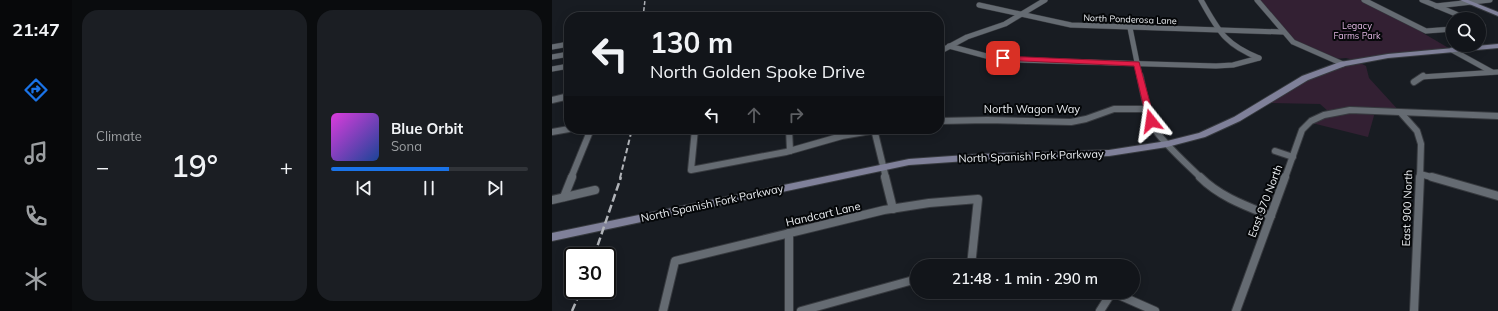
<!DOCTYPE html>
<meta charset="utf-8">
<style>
body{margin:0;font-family:Mulish,sans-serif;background:#1b1e23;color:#f1f3f6;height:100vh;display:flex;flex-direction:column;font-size:15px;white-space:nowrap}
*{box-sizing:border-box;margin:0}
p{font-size:13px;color:#9c9fa2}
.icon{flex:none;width:22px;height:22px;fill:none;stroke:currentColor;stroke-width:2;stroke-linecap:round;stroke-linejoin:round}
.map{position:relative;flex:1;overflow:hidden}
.side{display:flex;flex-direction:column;gap:10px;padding:10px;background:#0a0c0e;width:480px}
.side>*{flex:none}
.guide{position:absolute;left:12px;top:12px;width:380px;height:122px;border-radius:16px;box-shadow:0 2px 10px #0003,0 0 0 1px #313439;background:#12151a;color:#f1f3f6;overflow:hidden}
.fabs{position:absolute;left:894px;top:12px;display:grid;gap:8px}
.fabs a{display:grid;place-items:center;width:40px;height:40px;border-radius:50%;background:#12151a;box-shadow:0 2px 10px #0003,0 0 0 1px #313439;font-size:20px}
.speed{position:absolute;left:12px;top:247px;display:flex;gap:8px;font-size:20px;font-weight:700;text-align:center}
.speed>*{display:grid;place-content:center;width:52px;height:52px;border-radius:50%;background:#12151a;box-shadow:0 2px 10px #0003,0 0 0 1px #313439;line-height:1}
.speed .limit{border:2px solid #111;border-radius:6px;background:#fff;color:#111}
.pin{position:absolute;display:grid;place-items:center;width:34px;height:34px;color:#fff;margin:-17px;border-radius:8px;box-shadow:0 2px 6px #0006}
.me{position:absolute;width:44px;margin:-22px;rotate:345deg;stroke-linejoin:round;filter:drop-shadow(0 0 3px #0008)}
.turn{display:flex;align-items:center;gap:14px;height:84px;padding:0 20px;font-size:18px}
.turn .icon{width:52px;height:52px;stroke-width:2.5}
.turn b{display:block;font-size:28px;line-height:34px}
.lanes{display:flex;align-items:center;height:38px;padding:0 20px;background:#0003;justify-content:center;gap:20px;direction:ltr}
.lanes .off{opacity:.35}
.big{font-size:30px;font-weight:600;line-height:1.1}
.side .card{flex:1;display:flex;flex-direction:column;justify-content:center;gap:6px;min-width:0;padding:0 14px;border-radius:16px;background:#1b1e23}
.song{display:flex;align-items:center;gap:12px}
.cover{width:48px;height:48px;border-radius:6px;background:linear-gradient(135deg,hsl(300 70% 55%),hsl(220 70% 35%))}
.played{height:4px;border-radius:2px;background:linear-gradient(90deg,#1a73e8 60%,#313439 60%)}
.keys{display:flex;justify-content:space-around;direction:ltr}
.heat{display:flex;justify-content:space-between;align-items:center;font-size:22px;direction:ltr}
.side .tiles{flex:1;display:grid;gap:10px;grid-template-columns:repeat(2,1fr)}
.trip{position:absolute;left:358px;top:259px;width:230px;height:40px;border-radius:20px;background:#12151a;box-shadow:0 2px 10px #0003,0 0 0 1px #313439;font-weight:600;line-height:40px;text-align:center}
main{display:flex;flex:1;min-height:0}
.dock{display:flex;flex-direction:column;width:72px;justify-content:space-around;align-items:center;background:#07080a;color:#9c9fa2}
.dock .icon{width:28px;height:28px}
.dock .current{color:#1a73e8}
.dock b{font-size:18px;color:#f1f3f6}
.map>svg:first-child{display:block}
.green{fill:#332033}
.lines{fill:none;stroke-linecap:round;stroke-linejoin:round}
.street-far2-casing{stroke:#373a3f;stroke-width:6}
.street-far1-casing{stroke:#373a3f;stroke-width:8}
.street-casing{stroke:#373a3f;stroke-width:10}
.secondary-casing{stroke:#373a3f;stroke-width:2}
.street-far2{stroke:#656b72;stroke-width:5}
.street-far1{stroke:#656b72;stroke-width:6}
.street{stroke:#656b72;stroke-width:8}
.secondary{fill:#7f8099;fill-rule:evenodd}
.rail-far2{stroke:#b0b3b8;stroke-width:1.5;stroke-dasharray:4 2;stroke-linecap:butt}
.rail-far1{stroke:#b0b3b8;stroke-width:2;stroke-dasharray:5.5 3;stroke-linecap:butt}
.rail{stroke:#b0b3b8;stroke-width:2.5;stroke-dasharray:8 3.5;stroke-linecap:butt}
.route{fill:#e11d48;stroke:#92132f}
.labels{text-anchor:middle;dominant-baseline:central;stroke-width:4;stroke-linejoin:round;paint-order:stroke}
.far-street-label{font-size:9px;fill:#ebeef2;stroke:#050709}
.far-park-label{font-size:9px;fill:#e0b5e1;stroke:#050709}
.street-label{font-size:11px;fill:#ebeef2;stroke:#050709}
</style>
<main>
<nav class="dock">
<b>21:47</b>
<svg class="icon current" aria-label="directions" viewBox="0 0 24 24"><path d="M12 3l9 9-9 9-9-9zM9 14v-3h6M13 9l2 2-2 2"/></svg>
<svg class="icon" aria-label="music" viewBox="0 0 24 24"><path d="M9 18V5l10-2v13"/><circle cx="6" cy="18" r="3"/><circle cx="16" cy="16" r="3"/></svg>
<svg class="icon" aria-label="phone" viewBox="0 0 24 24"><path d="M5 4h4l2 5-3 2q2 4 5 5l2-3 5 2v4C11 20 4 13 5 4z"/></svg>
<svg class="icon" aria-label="climate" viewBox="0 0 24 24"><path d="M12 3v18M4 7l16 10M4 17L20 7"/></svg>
</nav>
<section class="side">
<div class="tiles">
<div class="card"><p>Climate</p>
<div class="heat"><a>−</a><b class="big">19°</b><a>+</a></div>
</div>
<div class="card">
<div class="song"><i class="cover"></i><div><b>Blue Orbit</b><p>Sona</p></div></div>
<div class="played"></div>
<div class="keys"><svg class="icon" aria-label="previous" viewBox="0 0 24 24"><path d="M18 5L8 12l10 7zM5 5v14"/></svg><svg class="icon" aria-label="pause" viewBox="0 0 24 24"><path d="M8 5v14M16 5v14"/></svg><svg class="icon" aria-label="next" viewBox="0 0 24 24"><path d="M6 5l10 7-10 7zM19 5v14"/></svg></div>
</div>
</div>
</section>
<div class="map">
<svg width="946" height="311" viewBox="0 0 946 311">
<rect width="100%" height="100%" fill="#181c22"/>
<!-- green -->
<g class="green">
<path d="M705,0H812L871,29V33L900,50L805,61L794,58L783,59L747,45Z"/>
<path d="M791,64H810L814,66L817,78L849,113L823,112L816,137L756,122L777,112L768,104L712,103L742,85Z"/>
</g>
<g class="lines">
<defs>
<g id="street-far2">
<path d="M649,0C667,31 672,44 707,58"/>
<path d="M705,0L741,42L791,64"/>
<path d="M812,0L874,31L901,29"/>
<path d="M870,0L916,19"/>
<path d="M427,5L519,25L731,32"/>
<path d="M884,6L938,0"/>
<path d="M927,23L931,26"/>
<path d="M578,28L588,77"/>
<path d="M397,46L438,57L466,60L664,66L681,65L707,58"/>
<path d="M0,47L17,44"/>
<path d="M900,50L940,72"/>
<path d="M387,52L415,37L453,24L493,0"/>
<path d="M0,57L17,54"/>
<path d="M0,69L17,66"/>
<path d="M869,77L946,72"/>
</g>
<g id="street-far1">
<path d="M588,76C592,94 594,112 602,128C610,142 637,166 649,178"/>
<path d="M862,82L871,76"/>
<path d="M0,100L17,96"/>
<path d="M849,113L865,131L869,144L868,178"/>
<path d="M387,121L435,120L519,122L534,119L562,109H595"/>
<path d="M143,129L139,170L234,152L290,136L330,129"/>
<path d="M237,129L238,151"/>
<path d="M322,129L334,178"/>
<path d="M0,132L17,129"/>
<path d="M723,151L741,157"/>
<path d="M868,174L883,178"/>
<path d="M19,178L39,129"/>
<path d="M733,178L750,130L759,121L772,115L798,110L946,116"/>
</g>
<g id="street">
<path d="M333,177L341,209"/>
<path d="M648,177C668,197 694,206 719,216"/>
<path d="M880,177L946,196"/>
<path d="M12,197L20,177"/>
<path d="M0,200L43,190"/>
<path d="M237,233V311"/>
<path d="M560,292L603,311"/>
<path d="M111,311L123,261L332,210L377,203L426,199L419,266"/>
<path d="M249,311L365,279"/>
<path d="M548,311L560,292"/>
<path d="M684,311L733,177"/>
<path d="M862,311L868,177"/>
</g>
<g id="secondary">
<path d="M908,0H916L946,12V16Z"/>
<path d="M946,44V48L836,58L793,66L756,80L688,121L653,137L615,147L557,156L429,160L357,165L0,241V233L357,159L429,154L557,150L615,141L647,133L682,117L750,76L788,62L836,54Z"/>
</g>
</defs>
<!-- street-far2 casing -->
<use href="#street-far2" class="street-far2-casing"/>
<!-- street-far1 casing -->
<use href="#street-far1" class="street-far1-casing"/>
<!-- street casing -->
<use href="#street" class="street-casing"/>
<!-- secondary casing -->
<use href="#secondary" class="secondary-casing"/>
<!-- street-far2 -->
<use href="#street-far2" class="street-far2"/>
<!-- street-far1 -->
<use href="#street-far1" class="street-far1"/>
<!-- street -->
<use href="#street" class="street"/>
<!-- secondary -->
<use href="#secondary" class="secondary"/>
<!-- rail-far2 -->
<path class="rail-far2" d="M91,17L93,0"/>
<!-- rail-far1 -->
<path class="rail-far1" d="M68,178L80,129"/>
<!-- rail -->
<g class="rail">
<path d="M42,256L69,177"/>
<path d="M20,311L29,290"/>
</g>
</g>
<!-- route -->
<path class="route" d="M451,56L587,62L603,121L599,123L595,121L582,66L449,60L448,58Z"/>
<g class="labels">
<!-- far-street labels -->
<g class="far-street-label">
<text transform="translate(578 19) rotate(2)">North Ponderosa Lane</text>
</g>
<!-- far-park labels -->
<g class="far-park-label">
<text x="805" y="25">Legacy<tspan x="805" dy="10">Farms Park</tspan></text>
</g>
<!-- street labels -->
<g class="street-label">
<text x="480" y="109">North Wagon Way</text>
<text transform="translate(479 156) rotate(-2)">North Spanish Fork Parkway</text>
<text transform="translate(713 201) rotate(-69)">East 970 North</text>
<text transform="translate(160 203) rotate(-12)">North Spanish Fork Parkway</text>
<text transform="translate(855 208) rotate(-88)">East 900 North</text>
<text transform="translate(271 214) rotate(-13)">Handcart Lane</text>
</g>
</g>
</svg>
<div class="fabs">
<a><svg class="icon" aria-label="search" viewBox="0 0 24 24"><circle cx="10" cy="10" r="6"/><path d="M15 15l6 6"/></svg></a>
</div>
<div class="speed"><div class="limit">30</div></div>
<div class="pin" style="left:451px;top:58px;background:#d93025"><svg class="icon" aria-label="arrive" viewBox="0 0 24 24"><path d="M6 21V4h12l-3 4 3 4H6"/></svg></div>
<svg class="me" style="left:599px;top:121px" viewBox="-20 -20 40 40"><path d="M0-17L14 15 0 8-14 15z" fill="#e11d48" stroke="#fff" stroke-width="4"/></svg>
<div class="trip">21:48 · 1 min · 290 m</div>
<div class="guide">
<div class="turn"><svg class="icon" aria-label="left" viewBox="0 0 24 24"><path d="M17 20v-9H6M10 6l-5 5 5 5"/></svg><div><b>130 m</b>North Golden Spoke Drive</div></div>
<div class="lanes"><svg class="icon" aria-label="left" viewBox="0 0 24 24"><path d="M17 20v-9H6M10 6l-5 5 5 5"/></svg><svg class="icon off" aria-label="ahead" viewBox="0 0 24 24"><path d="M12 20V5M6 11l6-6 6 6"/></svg><svg class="icon off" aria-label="right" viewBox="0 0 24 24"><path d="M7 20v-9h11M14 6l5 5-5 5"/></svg></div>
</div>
</div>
</main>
